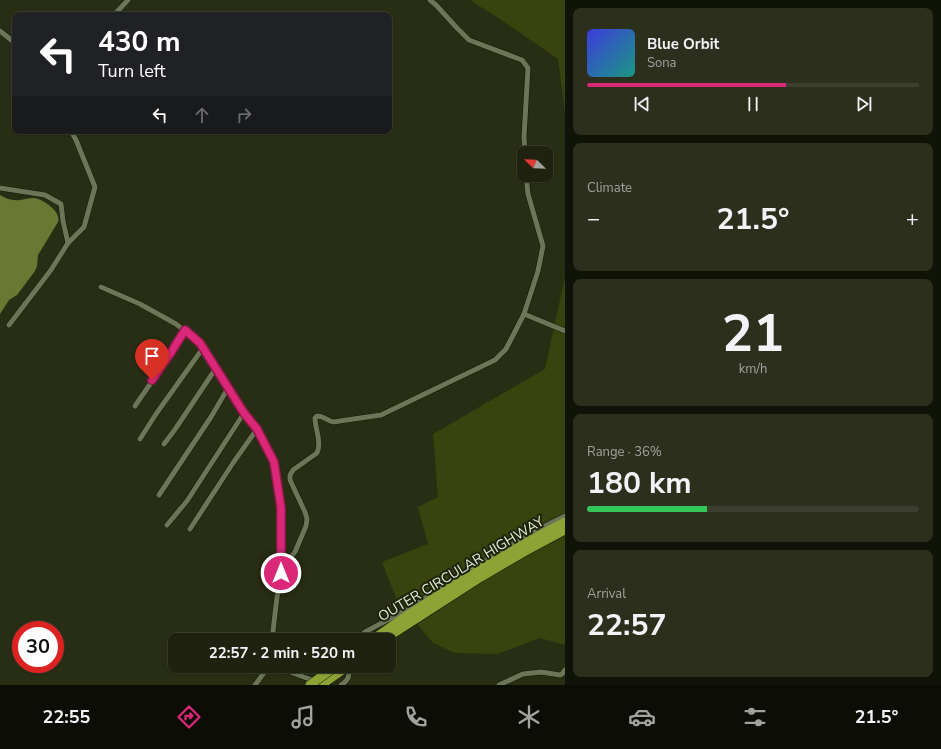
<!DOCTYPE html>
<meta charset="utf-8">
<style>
body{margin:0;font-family:"Nunito Sans",sans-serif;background:#2b2f1c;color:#f1f3f6;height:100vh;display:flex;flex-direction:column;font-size:15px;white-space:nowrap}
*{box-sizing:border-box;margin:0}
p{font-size:13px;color:#a1a49e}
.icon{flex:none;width:22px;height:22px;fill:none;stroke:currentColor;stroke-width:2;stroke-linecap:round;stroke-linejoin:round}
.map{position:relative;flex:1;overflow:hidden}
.details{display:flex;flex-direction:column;gap:8px;padding:8px;background:#101308;width:376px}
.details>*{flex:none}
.guide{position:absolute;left:12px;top:12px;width:380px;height:122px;border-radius:8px;box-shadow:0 1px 3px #0004,0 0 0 1px #3c3f2e;background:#202124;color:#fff;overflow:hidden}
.needle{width:26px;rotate:293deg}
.tools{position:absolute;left:517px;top:146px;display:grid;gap:8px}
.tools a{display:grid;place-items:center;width:36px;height:36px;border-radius:8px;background:#1e220e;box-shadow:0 1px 3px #0004,0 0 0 1px #3c3f2e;font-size:20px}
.speed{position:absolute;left:12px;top:621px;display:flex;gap:8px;font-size:20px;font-weight:700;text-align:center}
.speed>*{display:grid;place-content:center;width:52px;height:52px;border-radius:50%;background:#1e220e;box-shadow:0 1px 3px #0004,0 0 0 1px #3c3f2e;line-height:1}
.speed .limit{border:6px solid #d22;background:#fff;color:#111}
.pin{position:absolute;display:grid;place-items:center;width:34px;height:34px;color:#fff;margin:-41px -17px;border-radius:50% 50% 50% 0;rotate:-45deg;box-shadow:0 0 4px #0007}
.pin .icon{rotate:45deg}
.me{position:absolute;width:44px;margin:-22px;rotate:0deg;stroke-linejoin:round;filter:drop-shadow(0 0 3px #0008)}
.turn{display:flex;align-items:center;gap:14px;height:84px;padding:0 20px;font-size:18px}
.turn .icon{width:52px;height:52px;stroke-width:2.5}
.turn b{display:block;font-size:28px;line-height:34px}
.lanes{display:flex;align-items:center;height:38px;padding:0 20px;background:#0003;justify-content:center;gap:20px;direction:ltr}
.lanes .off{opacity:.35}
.big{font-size:30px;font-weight:700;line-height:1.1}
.details .widget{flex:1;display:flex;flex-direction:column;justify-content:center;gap:6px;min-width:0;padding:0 14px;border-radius:8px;background:#2b2f1c}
.details .dial{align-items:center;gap:0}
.dial b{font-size:52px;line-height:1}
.song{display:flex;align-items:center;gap:12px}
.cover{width:48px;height:48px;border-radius:6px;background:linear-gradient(135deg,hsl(240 70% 55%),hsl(170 70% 35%))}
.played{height:4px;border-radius:2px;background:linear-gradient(90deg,#db2777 60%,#3c3f2e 60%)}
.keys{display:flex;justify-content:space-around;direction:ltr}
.heat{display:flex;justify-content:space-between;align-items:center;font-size:22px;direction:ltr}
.charge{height:6px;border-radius:3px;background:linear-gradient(90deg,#34c759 36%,#3c3f2e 0)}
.trip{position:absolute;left:168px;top:633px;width:228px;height:40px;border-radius:8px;background:#1e220e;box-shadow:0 1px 3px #0004,0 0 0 1px #3c3f2e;font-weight:700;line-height:40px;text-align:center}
.menu{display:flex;height:64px;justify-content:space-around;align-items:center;background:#0c0e06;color:#a1a49e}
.menu .icon{width:28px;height:28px}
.menu .on{color:#db2777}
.menu b{font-size:18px;color:#f1f3f6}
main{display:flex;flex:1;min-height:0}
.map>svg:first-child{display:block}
.green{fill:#39430e}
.water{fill:#6a7834}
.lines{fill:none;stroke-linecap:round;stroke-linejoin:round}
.street-casing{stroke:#111600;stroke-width:6}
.highway-casing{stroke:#111600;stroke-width:10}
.street{stroke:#6d7558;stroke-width:5}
.highway{stroke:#8ea336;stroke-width:9}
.highway-bridge-casing{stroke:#111600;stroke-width:10;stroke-linecap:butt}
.highway-bridge{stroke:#8ea336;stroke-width:9}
.route-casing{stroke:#8e194d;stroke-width:10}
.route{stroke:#db2777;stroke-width:7}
.labels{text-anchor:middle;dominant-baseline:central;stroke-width:4;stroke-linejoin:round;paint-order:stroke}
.street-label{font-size:14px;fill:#e8eddc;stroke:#1e240a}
</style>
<main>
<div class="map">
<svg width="565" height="685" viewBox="0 0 565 685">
<rect width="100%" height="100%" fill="#282e13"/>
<!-- green -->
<g class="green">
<path d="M470,0H565V112L558,59L500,19Z"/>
<path d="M565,277V645L540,638L497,654L455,653L433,643L397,600L382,562L428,544L418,507L438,497L433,434L545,369Z"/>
</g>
<!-- water -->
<path class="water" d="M0,195C5,198 10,200 15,200C21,201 27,198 34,198C43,199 62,212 58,222L38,255L37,266L35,271L17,295L9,300L0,314Z"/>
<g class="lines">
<defs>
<g id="street">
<path d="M430,0L436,5L457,28L469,40L522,60L528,68L524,137L525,153"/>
<path d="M114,15L128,0"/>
<path d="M0,31L15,43"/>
<path d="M0,188L45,195L61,204L63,221L68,243"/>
<path d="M101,287L140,304L176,324L200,343L244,413L257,429L274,462L281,508V569L276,605L272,640"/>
<path d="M524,314L565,331"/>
<path d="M9,325L51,270L68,243L84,227L95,187L76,140L71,131"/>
<path d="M135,406L170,355L185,331"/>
<path d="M140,439L156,414L203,348"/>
<path d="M164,444L176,428L216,368"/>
<path d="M159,495L211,417L228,388"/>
<path d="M167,525L187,501L244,413"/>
<path d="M190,529L233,463L257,429"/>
<path d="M281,569L295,552L306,526L307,519L305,512L290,480V475L293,470L317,453C322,442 315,429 315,418L317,416C323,416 327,420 333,422L381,415L495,360L506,349L524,314L538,271L543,246L528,194L526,175"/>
<path d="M356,640L365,632L408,609L459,576L531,533L565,516"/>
<path d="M274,666L312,680L315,683"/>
<path d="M255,685L269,666"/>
<path d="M341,685C350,679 349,676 349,666"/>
<path d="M499,685L523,674L541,672L560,675L562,674L565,670"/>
</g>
<g id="highway">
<path d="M372,640C416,609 462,579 509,553C527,542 546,532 565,522"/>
<path d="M383,640L481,577L522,553L565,530"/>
<path d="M321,685L348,666"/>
</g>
</defs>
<!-- street casing -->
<use href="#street" class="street-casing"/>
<!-- highway casing -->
<use href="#highway" class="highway-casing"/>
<!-- street -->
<use href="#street" class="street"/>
<!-- highway -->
<use href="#highway" class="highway"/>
<defs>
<path id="highway-bridge" d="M310,685L336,666"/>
</defs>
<!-- highway-bridge casing -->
<use href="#highway-bridge" class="highway-bridge-casing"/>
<!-- highway-bridge -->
<use href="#highway-bridge" class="highway-bridge"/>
</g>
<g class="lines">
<defs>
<path id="route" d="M152,380L170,354L185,330L200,343L244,413L257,429L274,462L281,508V573"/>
</defs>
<!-- route casing -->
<use href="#route" class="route-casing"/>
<!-- route -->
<use href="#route" class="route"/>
</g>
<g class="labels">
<!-- street labels -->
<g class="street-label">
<text transform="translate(461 569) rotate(-31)">OUTER CIRCULAR HIGHWAY</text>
</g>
</g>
</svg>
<div class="tools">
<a><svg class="needle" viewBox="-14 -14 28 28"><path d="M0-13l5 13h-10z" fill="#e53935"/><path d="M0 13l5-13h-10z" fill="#a1a49e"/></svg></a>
</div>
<div class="speed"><div class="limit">30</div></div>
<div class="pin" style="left:152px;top:380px;background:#d93025"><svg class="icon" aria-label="arrive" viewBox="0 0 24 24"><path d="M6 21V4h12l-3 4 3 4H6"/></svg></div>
<svg class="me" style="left:281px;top:573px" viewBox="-20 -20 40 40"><circle r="17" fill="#db2777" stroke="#fff" stroke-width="3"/><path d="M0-11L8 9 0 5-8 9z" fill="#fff"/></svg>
<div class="trip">22:57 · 2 min · 520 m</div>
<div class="guide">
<div class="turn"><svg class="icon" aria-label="left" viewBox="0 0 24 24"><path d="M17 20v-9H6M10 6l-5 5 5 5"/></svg><div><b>430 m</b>Turn left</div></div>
<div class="lanes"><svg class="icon" aria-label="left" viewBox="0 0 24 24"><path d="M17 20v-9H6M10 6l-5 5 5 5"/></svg><svg class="icon off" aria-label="ahead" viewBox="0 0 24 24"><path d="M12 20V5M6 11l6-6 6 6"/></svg><svg class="icon off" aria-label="right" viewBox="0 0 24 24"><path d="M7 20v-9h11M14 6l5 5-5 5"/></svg></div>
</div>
</div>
<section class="details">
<div class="widget">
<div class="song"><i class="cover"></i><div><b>Blue Orbit</b><p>Sona</p></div></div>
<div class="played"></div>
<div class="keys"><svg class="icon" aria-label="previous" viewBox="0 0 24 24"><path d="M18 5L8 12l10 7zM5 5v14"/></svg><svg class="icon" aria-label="pause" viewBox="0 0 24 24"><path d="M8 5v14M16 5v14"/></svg><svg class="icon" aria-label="next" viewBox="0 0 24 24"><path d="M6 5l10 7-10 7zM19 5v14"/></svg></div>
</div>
<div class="widget"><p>Climate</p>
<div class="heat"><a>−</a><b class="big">21.5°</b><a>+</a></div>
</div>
<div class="widget dial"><b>21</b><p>km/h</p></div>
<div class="widget"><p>Range · 36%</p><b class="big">180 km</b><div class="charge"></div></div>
<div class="widget"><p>Arrival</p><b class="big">22:57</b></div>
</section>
</main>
<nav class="menu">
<b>22:55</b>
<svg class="icon on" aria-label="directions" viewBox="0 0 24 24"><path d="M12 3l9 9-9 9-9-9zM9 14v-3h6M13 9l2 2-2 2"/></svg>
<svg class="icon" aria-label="music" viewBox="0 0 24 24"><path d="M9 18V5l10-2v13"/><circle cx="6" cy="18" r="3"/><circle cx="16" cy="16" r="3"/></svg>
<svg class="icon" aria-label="phone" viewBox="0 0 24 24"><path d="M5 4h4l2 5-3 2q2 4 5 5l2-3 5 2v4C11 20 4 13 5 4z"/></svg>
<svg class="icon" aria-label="climate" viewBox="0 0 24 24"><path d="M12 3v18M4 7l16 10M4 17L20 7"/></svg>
<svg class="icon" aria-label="car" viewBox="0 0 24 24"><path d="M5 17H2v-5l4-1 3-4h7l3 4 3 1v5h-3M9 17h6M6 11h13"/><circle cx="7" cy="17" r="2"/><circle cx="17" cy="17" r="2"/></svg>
<svg class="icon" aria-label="filters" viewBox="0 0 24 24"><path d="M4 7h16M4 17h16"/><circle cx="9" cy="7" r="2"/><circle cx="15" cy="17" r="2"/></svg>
<b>21.5°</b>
</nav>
